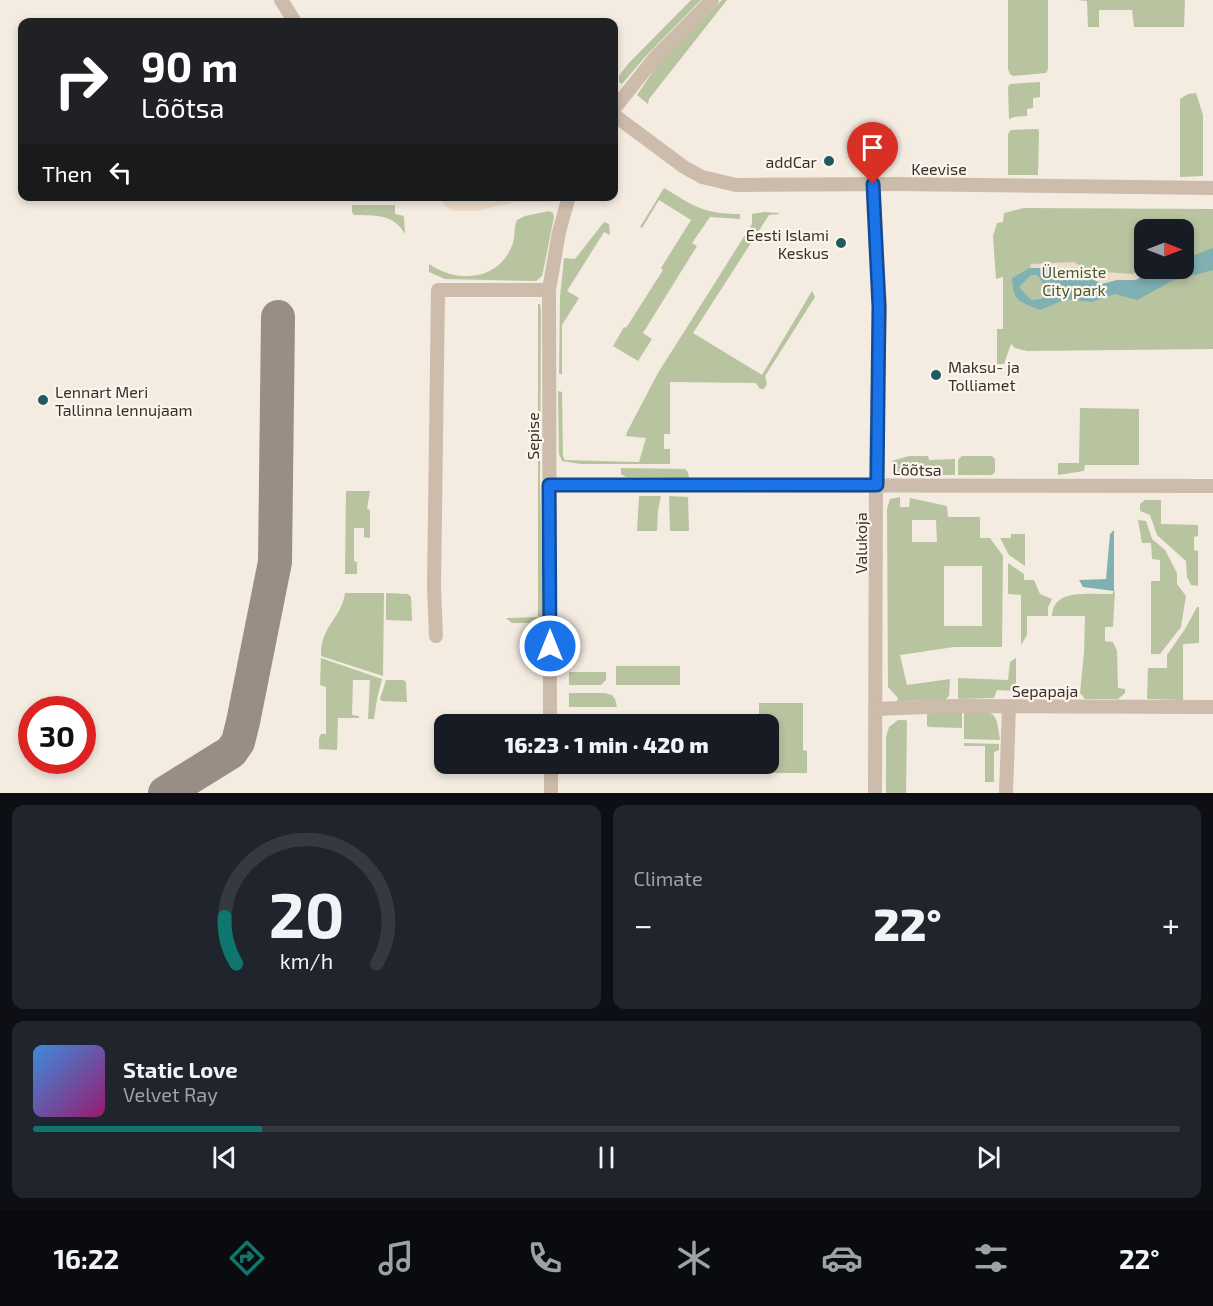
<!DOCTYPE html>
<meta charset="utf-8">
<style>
body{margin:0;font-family:"Exo 2",sans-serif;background:#20242c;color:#f1f3f6;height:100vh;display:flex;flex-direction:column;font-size:22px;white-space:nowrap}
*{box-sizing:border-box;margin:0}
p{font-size:20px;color:#9ea1a6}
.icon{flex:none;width:33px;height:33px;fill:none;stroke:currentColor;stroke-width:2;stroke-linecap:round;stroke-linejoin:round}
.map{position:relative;height:793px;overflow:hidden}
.side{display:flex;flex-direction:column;gap:12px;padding:12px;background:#0d0f14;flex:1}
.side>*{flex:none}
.guide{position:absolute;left:18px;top:18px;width:600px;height:183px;border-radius:12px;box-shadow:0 3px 9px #0003;background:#202124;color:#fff;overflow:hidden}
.needle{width:39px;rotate:90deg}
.fabs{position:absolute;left:1134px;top:219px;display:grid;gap:12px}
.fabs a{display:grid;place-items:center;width:60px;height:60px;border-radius:12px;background:#171b24;box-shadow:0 3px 9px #0003;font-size:30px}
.speed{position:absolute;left:18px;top:696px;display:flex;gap:12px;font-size:30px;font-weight:700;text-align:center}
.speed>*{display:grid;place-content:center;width:78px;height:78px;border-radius:50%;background:#171b24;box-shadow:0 3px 9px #0003;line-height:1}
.speed .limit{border:9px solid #d22;background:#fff;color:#111}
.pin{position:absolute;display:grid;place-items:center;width:51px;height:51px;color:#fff;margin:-62px -26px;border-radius:50% 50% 50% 0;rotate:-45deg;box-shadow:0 0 6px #0007}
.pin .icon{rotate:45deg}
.me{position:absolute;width:66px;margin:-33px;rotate:0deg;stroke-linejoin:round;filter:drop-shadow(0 0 4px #0008)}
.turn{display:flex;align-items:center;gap:21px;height:126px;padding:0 24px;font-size:27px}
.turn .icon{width:78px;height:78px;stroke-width:2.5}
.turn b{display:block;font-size:42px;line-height:51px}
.then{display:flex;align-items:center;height:57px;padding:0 24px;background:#0003;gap:12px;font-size:22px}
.big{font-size:45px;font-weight:800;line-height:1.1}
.side .tile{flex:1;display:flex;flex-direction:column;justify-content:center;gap:9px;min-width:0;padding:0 21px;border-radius:12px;background:#20242c}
.side .dial{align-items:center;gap:0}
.dial svg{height:156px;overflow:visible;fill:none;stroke:#363941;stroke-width:7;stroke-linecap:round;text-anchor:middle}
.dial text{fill:#f1f3f6;stroke:none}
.song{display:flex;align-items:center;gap:18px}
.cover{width:72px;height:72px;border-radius:9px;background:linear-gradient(135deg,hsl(210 70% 55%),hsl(320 70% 35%))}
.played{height:6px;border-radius:3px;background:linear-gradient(90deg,#0f766e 20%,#363941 20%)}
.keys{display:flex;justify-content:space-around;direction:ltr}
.heat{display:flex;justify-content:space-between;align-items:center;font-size:33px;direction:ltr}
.side .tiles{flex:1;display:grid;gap:12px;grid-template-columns:1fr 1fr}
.tile:last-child{grid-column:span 2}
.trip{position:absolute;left:434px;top:714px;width:345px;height:60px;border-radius:12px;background:#171b24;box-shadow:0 3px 9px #0003;font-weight:800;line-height:60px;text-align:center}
.menu{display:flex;height:96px;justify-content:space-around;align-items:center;background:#090b0e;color:#9ea1a6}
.menu .icon{width:42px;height:42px}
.menu .current{color:#0f766e}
.menu b{font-size:27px;color:#f1f3f6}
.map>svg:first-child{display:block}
.green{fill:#b8c4a0;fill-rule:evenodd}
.plaza{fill:#ecdcc8}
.water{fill:#7fb0b2;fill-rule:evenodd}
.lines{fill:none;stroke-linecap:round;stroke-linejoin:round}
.taxiway{stroke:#988e86;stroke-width:34}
.minor{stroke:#cdbbac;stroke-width:14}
.route-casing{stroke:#114b97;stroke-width:15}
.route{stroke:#1a73e8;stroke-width:10}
.poi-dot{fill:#1f5a5e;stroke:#fbf5ee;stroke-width:2}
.labels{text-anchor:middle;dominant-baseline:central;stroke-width:4.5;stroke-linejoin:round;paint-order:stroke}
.poi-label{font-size:16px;fill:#3b302b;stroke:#fbf5ee;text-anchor:end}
.street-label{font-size:16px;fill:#3b302b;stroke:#fbf5ee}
.park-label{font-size:16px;fill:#4a5a2e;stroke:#fbf5ee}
</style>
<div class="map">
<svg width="1213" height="793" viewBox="0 0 1213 793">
<rect width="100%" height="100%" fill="#f4ebe1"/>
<!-- green -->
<g class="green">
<path d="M691,0H701L645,57L622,84L619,82V76L628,64Z"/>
<path d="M722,0H727L649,99L648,104L637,95L658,64Z"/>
<path d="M1008,0H1048V69L1046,73L1013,76L1010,74L1008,69Z"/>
<path d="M1077,0H1185L1184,27H1134L1132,10H1099V27H1088L1087,1Z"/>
<path d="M1040,82V97L1033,98V108L1027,109V116L1014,117L1009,119L1008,87L1010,84Z"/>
<path d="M1196,93L1203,115V176L1180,177V99L1188,94Z"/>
<path d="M1038,129L1039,131L1038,175H1008V134L1011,130Z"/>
<path d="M664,188C694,206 703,214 740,214V219L710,217L692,243L697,246L643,333L652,339L638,361L613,346L624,327L626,328L663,270L661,268L691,220L659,200L642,228L640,227Z"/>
<path d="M352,205H395V214L404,216L405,234C393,213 375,216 354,215L352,212Z"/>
<path d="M1024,208L1213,209V349L1027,351L1015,348L1011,344L1004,364H997V329H1003V277L996,279L993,236L997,223L1003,222L1004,213ZM1144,230H1184V268H1144Z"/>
<path d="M549,211L553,213L554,217L543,272L542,276L536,281L445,279L429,272V264C458,284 500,281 513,243C515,236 514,227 517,220L525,216Z"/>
<path d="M764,212L779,213V214L769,215L693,333L762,375L812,291L815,297L765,376L767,384L764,389H760L756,383L670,382V434H664V449H670V464H581L562,461L559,454L558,391L562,392L563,456L565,460L639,462L646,438L626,436L627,432L658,373L752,224V214Z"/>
<path d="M604,222L609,224L610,235L604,232L567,291L579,298L562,325V374H559L560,297L564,258L575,259Z"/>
<path d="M538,304H540L541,310L540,479L543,619L541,623H512L506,618L538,617Z"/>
<path d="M1080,408L1139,409V465H1085L1084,471L1058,475V463H1079Z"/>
<path d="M909,456H928L929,460L955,459V475H897L892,468V461Z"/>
<path d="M962,456H992L995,459V472L992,475H958V460Z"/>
<path d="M621,468L685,469L688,472L689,478L626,477L621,474Z"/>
<path d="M346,491H370L367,509L370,510V538L364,537V528H354V561L357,562V574H345Z"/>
<path d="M639,496H661L658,511L657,531H637Z"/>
<path d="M669,496L688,497L689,531H670Z"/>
<path d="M900,497V507H909L910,498L947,506L948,517H980V538H990L1003,556L1002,647H954L900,655L907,685L950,679L949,696L945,700L897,701L898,698L888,687L887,509L890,499ZM912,520H936L937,542H912ZM944,566H982V626H944Z"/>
<path d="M1145,500H1161V524L1198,525V536L1194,537V550L1198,551V586L1191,585L1187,577L1186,561L1157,535L1150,515L1140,511V504Z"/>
<path d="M1138,520L1146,521L1152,539L1165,550L1177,573V584L1186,596L1181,627L1160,654H1151V581H1160V560L1152,559L1151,543H1142Z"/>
<path d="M1011,534H1025V566L1009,555L1000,538H1011Z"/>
<path d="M1008,563L1024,574V580H1034L1040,594L1052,599L1048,607V616H1027V635L1021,645V595L1008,594Z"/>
<path d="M1115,590L1113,627H1105V641L1113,642L1117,651L1118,688L1125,689V693L1118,699H1085L1080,693L1084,653L1085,616H1052C1053,587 1092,595 1112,594Z"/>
<path d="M345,593H384L383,676L321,656C321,624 341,620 345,593Z"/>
<path d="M386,593L408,594L411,597L412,621L386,620Z"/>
<path d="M1197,607H1199V643L1183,644V700L1148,699L1147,698L1148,668H1167V655L1185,629Z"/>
<path d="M321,658L382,679L377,699L374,719H368L370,680H353L352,715L359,716V718H338L337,750L319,749V738L321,734H326V687L320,685Z"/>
<path d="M1016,658V691L997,690L994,698L959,699L958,697V678L1008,680L1010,662Z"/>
<rect x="616" y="666" width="64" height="19"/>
<path d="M569,672H606V680L601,685H569Z"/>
<path d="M386,680H403L406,682L407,702L382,701L380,699Z"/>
<path d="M569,693H605L612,695L615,699L617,707H569Z"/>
<path d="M759,703H803V750L807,751V773H758V764H768V724H759Z"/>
<path d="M929,712H962V728L929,727L927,726V715Z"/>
<path d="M964,712C994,712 996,708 1000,740L964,739Z"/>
<path d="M898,720H906L907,722L906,793H886V737L889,727Z"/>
<path d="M964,743L999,744V750L994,752V782H985V746H964Z"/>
</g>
<!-- plaza -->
<g class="plaza">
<path d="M443,197V196L559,197L549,202H516L476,211H453L443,204Z"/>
<path d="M1074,262L1089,271L1133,274L1144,268L1170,269L1169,270L1152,271L1136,280H1117L1102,285L1071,268H1030L1031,264Z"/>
</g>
<!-- water -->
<g class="water">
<path d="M1213,248V270L1172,281L1137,300L1115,294L1092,302L1066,299L1040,310C1020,302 1013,302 1012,278L1030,268H1071L1102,284L1117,280H1136L1152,270L1184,268V259ZM1031,275H1037L1049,291L1041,299L1031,300L1019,287Z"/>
<path d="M1114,530V591L1083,587L1079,580L1106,579L1110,534Z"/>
</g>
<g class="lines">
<!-- taxiway -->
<path class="taxiway" d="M165,793L231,752L238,742L243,722L275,562L278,317"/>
<!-- minor -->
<g class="minor">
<path d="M281,0L295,22"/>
<path d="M614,109L653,60L712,0"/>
<path d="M614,115L684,167L702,177L736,185L897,184L1213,188"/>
<path d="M873,184L880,307L876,458L875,793"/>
<path d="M549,485L1213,486"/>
<path d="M436,636L434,587L438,290H549"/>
<path d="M876,709L953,706L1213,707"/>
<path d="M550,724L549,290L559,232L569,196"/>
<path d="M551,764V793"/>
<path d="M1006,793L1009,707"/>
</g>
</g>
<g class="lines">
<defs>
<path id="route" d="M550,646L549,485H877L879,307L873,184"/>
</defs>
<!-- route casing -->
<use href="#route" class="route-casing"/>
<!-- route -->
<use href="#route" class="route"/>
</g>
<!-- markers -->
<g class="poi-dot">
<circle cx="829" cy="161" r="6"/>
<circle cx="841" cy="243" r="6"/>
<circle cx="936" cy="375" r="6"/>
<circle cx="43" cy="400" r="6"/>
</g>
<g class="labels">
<!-- poi labels -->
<g class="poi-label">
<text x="817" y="161">addCar</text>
<text x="829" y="234">Eesti Islami<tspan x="829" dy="18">Keskus</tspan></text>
<text x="948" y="366" text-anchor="start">Maksu- ja<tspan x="948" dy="18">Tolliamet</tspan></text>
<text x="55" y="391" text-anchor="start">Lennart Meri<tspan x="55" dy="18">Tallinna lennujaam</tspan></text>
</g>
<!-- street labels -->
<g class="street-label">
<text x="939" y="168">Keevise</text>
<text transform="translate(532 436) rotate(-90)">Sepise</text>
<text transform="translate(917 469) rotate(1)">Lõõtsa</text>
<text transform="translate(860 543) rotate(-90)">Valukoja</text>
<text x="1045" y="690">Sepapaja</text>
</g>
<!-- park labels -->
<g class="park-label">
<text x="1074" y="271">Ülemiste<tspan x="1074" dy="18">City park</tspan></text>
</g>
</g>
</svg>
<div class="fabs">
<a><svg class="needle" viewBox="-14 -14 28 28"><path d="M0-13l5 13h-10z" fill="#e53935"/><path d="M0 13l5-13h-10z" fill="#9ea1a6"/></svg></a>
</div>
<div class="speed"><div class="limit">30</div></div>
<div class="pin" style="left:873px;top:184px;background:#d93025"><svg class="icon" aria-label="arrive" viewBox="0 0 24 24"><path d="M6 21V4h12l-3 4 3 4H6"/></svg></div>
<svg class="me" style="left:550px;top:646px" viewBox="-20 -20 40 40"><circle r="17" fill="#1a73e8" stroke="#fff" stroke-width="3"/><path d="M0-11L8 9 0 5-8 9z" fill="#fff"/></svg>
<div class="trip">16:23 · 1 min · 420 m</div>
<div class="guide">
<div class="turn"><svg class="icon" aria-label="right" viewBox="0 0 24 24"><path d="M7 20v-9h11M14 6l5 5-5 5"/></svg><div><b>90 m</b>Lõõtsa</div></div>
<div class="then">Then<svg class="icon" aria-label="left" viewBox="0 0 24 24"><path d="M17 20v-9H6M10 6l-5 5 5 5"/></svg></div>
</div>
</div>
<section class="side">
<div class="tiles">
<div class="tile dial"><svg viewBox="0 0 100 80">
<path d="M14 69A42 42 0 1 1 86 69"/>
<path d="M14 69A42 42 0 0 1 8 45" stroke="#0f766e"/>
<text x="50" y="56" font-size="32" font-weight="700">20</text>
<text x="50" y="72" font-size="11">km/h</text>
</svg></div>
<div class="tile"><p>Climate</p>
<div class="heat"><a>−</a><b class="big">22°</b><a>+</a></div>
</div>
<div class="tile">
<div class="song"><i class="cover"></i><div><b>Static Love</b><p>Velvet Ray</p></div></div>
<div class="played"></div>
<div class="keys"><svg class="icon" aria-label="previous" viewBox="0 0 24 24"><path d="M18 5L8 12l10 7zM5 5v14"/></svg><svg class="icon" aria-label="pause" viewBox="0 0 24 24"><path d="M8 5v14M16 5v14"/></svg><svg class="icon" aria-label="next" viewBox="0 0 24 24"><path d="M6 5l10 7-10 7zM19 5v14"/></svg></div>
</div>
</div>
</section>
<nav class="menu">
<b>16:22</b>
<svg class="icon current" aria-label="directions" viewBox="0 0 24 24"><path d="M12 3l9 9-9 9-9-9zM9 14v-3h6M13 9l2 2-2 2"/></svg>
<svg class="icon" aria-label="music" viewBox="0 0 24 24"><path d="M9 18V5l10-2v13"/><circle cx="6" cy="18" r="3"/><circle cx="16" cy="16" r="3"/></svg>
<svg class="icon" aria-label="phone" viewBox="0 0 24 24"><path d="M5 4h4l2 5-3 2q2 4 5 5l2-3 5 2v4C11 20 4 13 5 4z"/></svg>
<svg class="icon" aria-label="climate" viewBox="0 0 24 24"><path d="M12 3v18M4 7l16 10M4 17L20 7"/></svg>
<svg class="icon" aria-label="car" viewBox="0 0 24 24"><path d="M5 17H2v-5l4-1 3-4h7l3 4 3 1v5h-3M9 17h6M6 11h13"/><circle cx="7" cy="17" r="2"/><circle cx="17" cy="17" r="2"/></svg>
<svg class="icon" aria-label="filters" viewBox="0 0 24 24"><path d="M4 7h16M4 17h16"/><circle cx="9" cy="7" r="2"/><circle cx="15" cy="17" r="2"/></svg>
<b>22°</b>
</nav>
